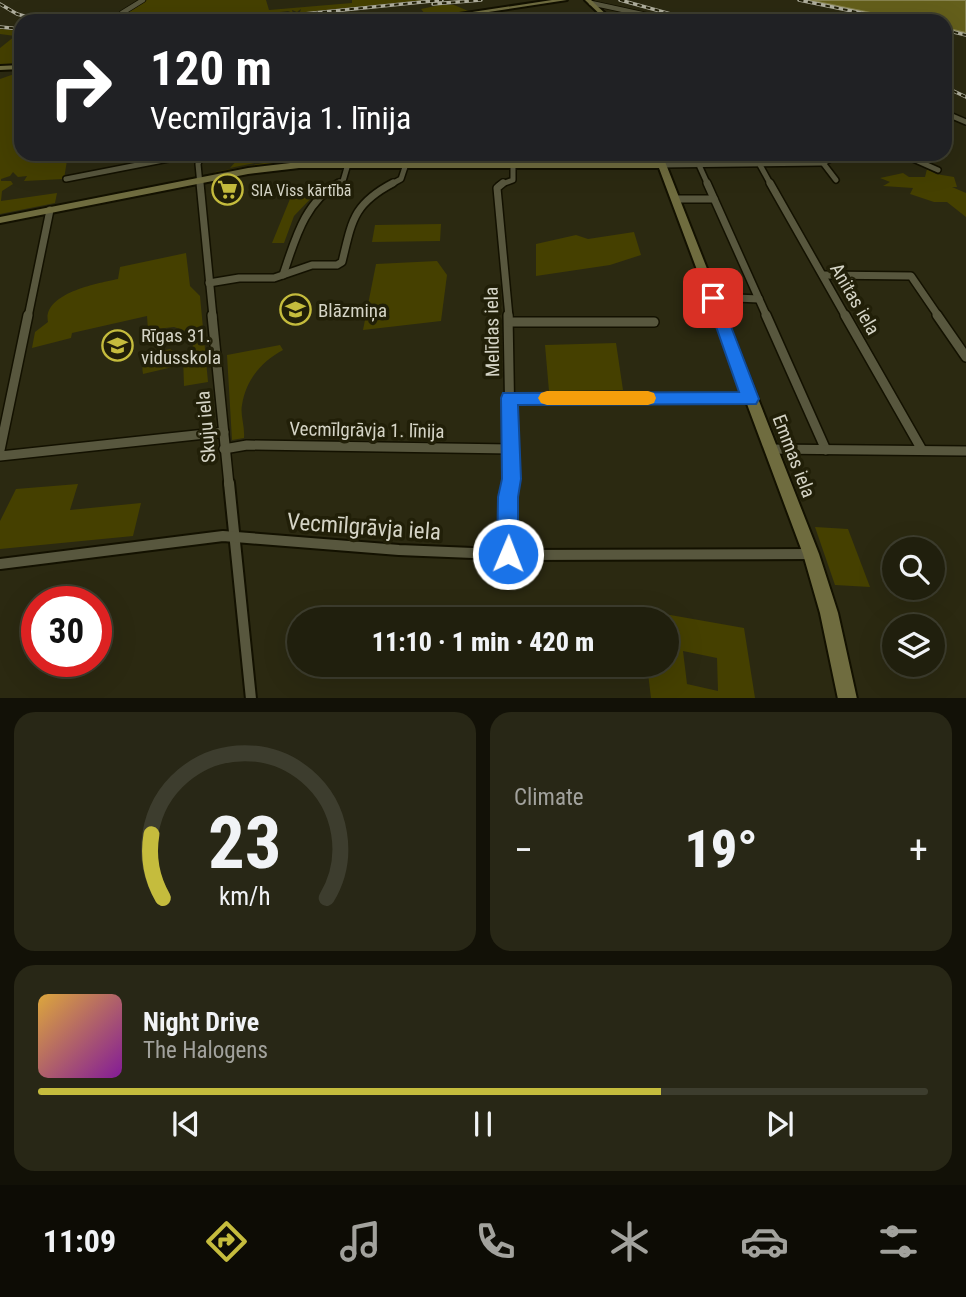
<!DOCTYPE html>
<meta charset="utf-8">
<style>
body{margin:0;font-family:"Roboto Condensed",sans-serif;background:#282716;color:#f1f3f6;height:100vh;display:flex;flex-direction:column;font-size:26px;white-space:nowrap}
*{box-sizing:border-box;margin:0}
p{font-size:23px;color:#a2a29d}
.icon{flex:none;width:38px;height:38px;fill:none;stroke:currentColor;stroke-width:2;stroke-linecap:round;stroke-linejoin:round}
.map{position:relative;height:698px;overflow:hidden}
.sheet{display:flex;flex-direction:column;gap:14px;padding:14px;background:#121107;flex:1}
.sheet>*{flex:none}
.hud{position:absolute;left:14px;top:14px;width:938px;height:147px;border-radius:21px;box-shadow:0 7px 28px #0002,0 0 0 2px #3d3d2e;background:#202124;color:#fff;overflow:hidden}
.buttons{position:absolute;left:882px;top:537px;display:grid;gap:14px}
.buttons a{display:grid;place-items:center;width:63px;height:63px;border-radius:50%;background:#201f0d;box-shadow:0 7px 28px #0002,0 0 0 2px #3d3d2e;font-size:35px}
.speed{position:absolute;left:21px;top:586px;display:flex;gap:14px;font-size:35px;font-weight:700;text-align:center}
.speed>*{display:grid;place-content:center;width:91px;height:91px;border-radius:50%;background:#201f0d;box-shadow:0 7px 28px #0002,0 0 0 2px #3d3d2e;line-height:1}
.speed .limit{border:10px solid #d22;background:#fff;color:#111}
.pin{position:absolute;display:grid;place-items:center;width:60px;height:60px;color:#fff;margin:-30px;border-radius:14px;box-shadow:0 4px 10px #0006}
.me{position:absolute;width:77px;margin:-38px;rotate:1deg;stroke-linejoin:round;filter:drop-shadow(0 0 5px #0008)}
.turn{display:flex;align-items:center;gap:24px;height:147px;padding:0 21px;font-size:32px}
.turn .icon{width:91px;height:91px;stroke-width:2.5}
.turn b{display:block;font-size:49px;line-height:60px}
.big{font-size:52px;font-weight:800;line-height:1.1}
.sheet .card{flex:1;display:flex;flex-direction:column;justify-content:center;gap:10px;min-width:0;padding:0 24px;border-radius:21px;background:#282716}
.sheet .dial{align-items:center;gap:0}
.dial svg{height:182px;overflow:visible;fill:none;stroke:#3d3d2e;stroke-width:7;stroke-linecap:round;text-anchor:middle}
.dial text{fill:#f1f3f6;stroke:none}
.song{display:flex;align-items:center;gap:21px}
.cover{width:84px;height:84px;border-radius:10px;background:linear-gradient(135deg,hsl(40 70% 55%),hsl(290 70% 35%))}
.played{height:7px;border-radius:4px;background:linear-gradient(90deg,#c5bc3d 70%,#3d3d2e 70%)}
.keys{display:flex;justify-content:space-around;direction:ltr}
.heat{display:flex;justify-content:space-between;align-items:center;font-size:38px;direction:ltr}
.sheet .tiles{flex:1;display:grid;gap:14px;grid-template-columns:1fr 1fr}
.card:last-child{grid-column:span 2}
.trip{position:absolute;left:287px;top:607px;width:392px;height:70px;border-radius:35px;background:#201f0d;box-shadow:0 7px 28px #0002,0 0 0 2px #3d3d2e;font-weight:800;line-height:70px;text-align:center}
.dock{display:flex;height:112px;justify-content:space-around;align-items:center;background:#0d0c05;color:#a2a29d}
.dock .icon{width:49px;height:49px}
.dock .current{color:#c5bc3d}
.dock b{font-size:32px;color:#f1f3f6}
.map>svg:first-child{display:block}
.green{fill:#454000;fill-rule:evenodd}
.water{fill:#645f1b;stroke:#86824e;stroke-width:2}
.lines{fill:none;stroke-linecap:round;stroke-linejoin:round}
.street-far4-casing{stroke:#131100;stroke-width:6}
.street-far3-casing{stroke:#131100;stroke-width:8}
.street-far2-casing{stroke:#131100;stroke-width:10}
.street-far1-casing{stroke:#131100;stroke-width:12}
.street-casing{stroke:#131100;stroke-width:14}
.secondary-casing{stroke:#131100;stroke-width:4}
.street-far4{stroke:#58573e;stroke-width:4.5}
.street-far3{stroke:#58573e;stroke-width:5}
.street-far2{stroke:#58573e;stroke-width:7}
.street-far1{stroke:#58573e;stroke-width:9}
.street{stroke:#58573e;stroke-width:10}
.secondary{fill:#6f6c3f;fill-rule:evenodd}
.rail-casing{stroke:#afae9d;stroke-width:3.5}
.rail{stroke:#211f08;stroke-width:2;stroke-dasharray:4.5;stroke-linecap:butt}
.route{fill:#1a73e8;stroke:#114b97;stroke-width:2}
.slow{fill:#f59e0b}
.labels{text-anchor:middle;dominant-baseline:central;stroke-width:7;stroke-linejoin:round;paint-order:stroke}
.far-poi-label{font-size:16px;fill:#d5d4c6;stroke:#211f08;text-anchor:start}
.street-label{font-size:19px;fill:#d5d4c6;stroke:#211f08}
.poi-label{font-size:19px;fill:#d5d4c6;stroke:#211f08;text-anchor:start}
.near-street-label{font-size:23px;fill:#d5d4c6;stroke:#211f08}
</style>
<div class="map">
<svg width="966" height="699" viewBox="0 0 966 699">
<rect width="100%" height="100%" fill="#2b2911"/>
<!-- green -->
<g class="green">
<path d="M147,0H266L269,10L352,3V0H427L306,12H300L301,9L297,12L292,10L293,13L288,11L214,20H121L127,13Z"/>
<path d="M440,5H454L473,13L405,21L393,20L395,19L393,16L404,18V16L425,14L421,9Z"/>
<path d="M0,29L21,31V65L0,66V48L15,36L0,34Z"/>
<path d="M20,72L21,154H68L64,179L24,181L27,176L18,177L13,172L10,176L1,179V181H11L13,184L2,191L1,201L57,193L55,203L0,214V79Z"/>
<path d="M273,154L270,156L307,154L315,160H297L319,162L278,164L213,175L215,172L275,161L294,160H270L230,168L238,159Z"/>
<path d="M927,169L936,174L954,177L957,187H952L966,193V217L947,202H934L910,194L913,188L883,186L890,182L880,178L903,173L909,177H925Z"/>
<path d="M316,193L294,216L284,243H272L292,194Z"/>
<path d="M441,224L440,241L372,242L375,225Z"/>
<path d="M634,232L641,255L610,265L536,276V244L576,235L588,239Z"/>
<path d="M186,253L190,286L200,296L208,382L184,386L183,356L193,346L191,333L174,327L148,330L147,316L72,333L71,338L32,348L35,332L48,322C42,293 99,283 118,279L120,267Z"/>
<path d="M437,261L447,275L441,321L363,330L376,264Z"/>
<path d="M616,343L623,390L549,391L545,345Z"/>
<path d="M280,345L283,350C261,362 246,380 242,405C240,415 245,426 244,438L232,440L227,355Z"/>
<path d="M170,349L176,353L177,366L143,374C140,354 153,353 170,349Z"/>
<path d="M78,484L70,510L141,503L133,536L0,549V521L16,489Z"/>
<path d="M815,527L848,529L870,587L835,585Z"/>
<path d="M642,610L744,628L755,698H651L647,665H667V620L643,619ZM683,651L717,658L718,691L687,684Z"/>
</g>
<!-- water -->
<path class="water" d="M808,0H966V33L945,28V21H909Z"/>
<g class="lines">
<defs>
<g id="street-far4">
<path d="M591,3L674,21"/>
<path d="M122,13L143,0"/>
<path d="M609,18L652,19"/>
</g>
<g id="street-far3">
<path d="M945,113L966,122"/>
<path d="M502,154V163"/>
<path d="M902,154L938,170"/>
<path d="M823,163L836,180"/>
<path d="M342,164L345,154"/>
<path d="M662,165L823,163L840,154"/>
<path d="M699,165L708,185"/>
<path d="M760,165L771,185"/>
<path d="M66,179L194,154"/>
<path d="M200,185L198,164L202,154"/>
<path d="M336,185L343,181L348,164"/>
<path d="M390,185L401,179L406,164"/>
<path d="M499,185L513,180V163"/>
</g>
<g id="street-far2">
<path d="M200,183L213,317"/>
<path d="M503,183L497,188L509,317"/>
<path d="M707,183L767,317"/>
<path d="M770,183L846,317"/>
<path d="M676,199H714"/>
<path d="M283,275C295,240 304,202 339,183"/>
<path d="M823,275L911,276L939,317"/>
<path d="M209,283L239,278H274L312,265H337L342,262C352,221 353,204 393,183"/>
<path d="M713,297L759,299"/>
<path d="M28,317L50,210"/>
</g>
<g id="street-far1">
<path d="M212,315L229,485"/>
<path d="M508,315L511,485"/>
<path d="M766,315L826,450"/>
<path d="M845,315L922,450"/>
<path d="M937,315L966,357"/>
<path d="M509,322H654"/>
<path d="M509,398L750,399"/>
<path d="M224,449L247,445L511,449"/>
<path d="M770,449L966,451"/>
<path d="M0,450L28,315"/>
<path d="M0,456L224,432"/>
</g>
<g id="street">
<path d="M229,483L251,699"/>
<path d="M508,554V497L511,483"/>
<path d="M0,564L223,536L399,550L520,555L811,554"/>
</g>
<g id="secondary">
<path d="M552,0H567L429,21H413Z"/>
<path d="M585,0H591L613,21H607Z"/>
<path d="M21,65V69L0,70V66Z"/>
<path d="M654,154H662L819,554L838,613L857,699H838L820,613L803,554L659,168H299L248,174L0,223V217L248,168L299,162H657Z"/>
</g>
</defs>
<!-- street-far4 casing -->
<use href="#street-far4" class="street-far4-casing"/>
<!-- street-far3 casing -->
<use href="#street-far3" class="street-far3-casing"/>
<!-- street-far2 casing -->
<use href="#street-far2" class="street-far2-casing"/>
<!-- street-far1 casing -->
<use href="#street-far1" class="street-far1-casing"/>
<!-- street casing -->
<use href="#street" class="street-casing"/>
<!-- secondary casing -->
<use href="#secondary" class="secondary-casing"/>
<!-- street-far4 -->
<use href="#street-far4" class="street-far4"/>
<!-- street-far3 -->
<use href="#street-far3" class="street-far3"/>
<!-- street-far2 -->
<use href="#street-far2" class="street-far2"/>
<!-- street-far1 -->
<use href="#street-far1" class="street-far1"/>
<!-- street -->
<use href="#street" class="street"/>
<!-- secondary -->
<use href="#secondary" class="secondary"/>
<defs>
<g id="rail">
<path d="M620,0L696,21"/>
<path d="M799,0L900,21"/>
<path d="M0,4L17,14L42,21"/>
<path d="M433,4L481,0"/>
<path d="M233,21L442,0"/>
<path d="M0,27L21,29"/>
<path d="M945,30L966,35"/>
<path d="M945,87L966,97"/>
</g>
</defs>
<!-- rail casing -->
<use href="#rail" class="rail-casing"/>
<!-- rail -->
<use href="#rail" class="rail"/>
</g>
<!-- route -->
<path class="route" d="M713,292L720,298L759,399L756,404L518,405L521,479L518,497V554L515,561L508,564L500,561L497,554L498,497L502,479L501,398L503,393L739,392L706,298Z"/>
<!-- slow -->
<path class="slow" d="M547,391H648L654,393L656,398L654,403L648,405H547L541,403L538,398L541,393Z"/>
<!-- icons -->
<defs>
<symbol id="supermarket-ring" viewBox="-11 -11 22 22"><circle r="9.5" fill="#211f08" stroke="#c5bc3d" stroke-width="1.5"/><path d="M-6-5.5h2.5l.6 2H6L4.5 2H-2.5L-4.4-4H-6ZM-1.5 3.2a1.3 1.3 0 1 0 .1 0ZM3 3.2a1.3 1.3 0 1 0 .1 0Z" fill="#c5bc3d"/></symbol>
<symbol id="school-ring" viewBox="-11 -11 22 22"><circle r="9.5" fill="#211f08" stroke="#c5bc3d" stroke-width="1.5"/><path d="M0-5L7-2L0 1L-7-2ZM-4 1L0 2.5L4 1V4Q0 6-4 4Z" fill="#c5bc3d"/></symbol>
</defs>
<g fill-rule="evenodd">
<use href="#supermarket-ring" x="210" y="172" width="35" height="35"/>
<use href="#school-ring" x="278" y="292" width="35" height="35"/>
<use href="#school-ring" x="100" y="328" width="35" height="35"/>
</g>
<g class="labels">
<!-- far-poi labels -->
<g class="far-poi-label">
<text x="251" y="190">SIA Viss kārtībā</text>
</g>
<!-- street labels -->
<g class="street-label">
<text transform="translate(855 299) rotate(60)">Anitas iela</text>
<text transform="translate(492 332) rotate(-91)">Melīdas iela</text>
<text transform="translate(206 427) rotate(-95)">Skuju iela</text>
<text transform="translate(367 430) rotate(1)">Vecmīlgrāvja 1. līnija</text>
<text transform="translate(794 456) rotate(69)">Emmas iela</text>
</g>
<!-- poi labels -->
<g class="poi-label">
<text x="318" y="310">Blāzmiņa</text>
<text x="141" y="335">Rīgas 31.<tspan x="141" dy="22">vidusskola</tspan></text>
</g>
<!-- near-street labels -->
<g class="near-street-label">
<text transform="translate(364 527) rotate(4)">Vecmīlgrāvja iela</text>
</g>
</g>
</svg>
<div class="buttons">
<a><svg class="icon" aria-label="search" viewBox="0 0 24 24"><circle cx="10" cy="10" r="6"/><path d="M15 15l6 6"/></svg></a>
<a><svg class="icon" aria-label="layers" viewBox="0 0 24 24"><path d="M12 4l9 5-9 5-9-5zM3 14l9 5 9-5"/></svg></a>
</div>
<div class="speed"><div class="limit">30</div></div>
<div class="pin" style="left:713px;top:298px;background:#d93025"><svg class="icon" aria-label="arrive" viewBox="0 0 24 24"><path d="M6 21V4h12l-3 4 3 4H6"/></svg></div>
<svg class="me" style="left:508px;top:554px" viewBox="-20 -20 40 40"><circle r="17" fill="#1a73e8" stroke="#fff" stroke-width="3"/><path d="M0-11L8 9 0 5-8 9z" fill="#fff"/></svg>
<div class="trip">11:10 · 1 min · 420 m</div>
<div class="hud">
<div class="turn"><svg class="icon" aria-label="right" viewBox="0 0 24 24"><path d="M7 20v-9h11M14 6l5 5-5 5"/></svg><div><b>120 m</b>Vecmīlgrāvja 1. līnija</div></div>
</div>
</div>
<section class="sheet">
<div class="tiles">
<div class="card dial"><svg viewBox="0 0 100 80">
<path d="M14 69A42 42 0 1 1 86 69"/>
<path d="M14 69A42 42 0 0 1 9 41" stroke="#c5bc3d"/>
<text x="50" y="56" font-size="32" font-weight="700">23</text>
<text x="50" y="72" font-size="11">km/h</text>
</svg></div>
<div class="card"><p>Climate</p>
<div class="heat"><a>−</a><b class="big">19°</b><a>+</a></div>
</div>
<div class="card">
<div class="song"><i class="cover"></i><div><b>Night Drive</b><p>The Halogens</p></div></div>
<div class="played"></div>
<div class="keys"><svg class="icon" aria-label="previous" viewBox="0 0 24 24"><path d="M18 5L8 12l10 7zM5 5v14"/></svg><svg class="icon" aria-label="pause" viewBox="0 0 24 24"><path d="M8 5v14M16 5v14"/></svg><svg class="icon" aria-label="next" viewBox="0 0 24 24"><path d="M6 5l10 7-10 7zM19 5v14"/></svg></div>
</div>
</div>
</section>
<nav class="dock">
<b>11:09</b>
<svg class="icon current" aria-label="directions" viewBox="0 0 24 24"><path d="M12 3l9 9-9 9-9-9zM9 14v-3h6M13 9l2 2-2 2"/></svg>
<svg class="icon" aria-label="music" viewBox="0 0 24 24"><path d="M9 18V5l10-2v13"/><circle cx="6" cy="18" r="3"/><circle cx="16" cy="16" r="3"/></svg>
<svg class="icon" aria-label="phone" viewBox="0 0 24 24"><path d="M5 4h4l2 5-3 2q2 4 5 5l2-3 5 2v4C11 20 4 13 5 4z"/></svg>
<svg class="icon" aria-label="climate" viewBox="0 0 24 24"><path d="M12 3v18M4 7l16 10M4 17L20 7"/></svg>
<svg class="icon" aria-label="car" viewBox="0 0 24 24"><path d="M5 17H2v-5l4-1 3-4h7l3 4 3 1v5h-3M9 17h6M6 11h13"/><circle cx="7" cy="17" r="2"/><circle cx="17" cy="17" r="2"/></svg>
<svg class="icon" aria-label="filters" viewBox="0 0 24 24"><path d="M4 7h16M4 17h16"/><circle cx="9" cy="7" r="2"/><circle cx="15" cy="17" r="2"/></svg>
</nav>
